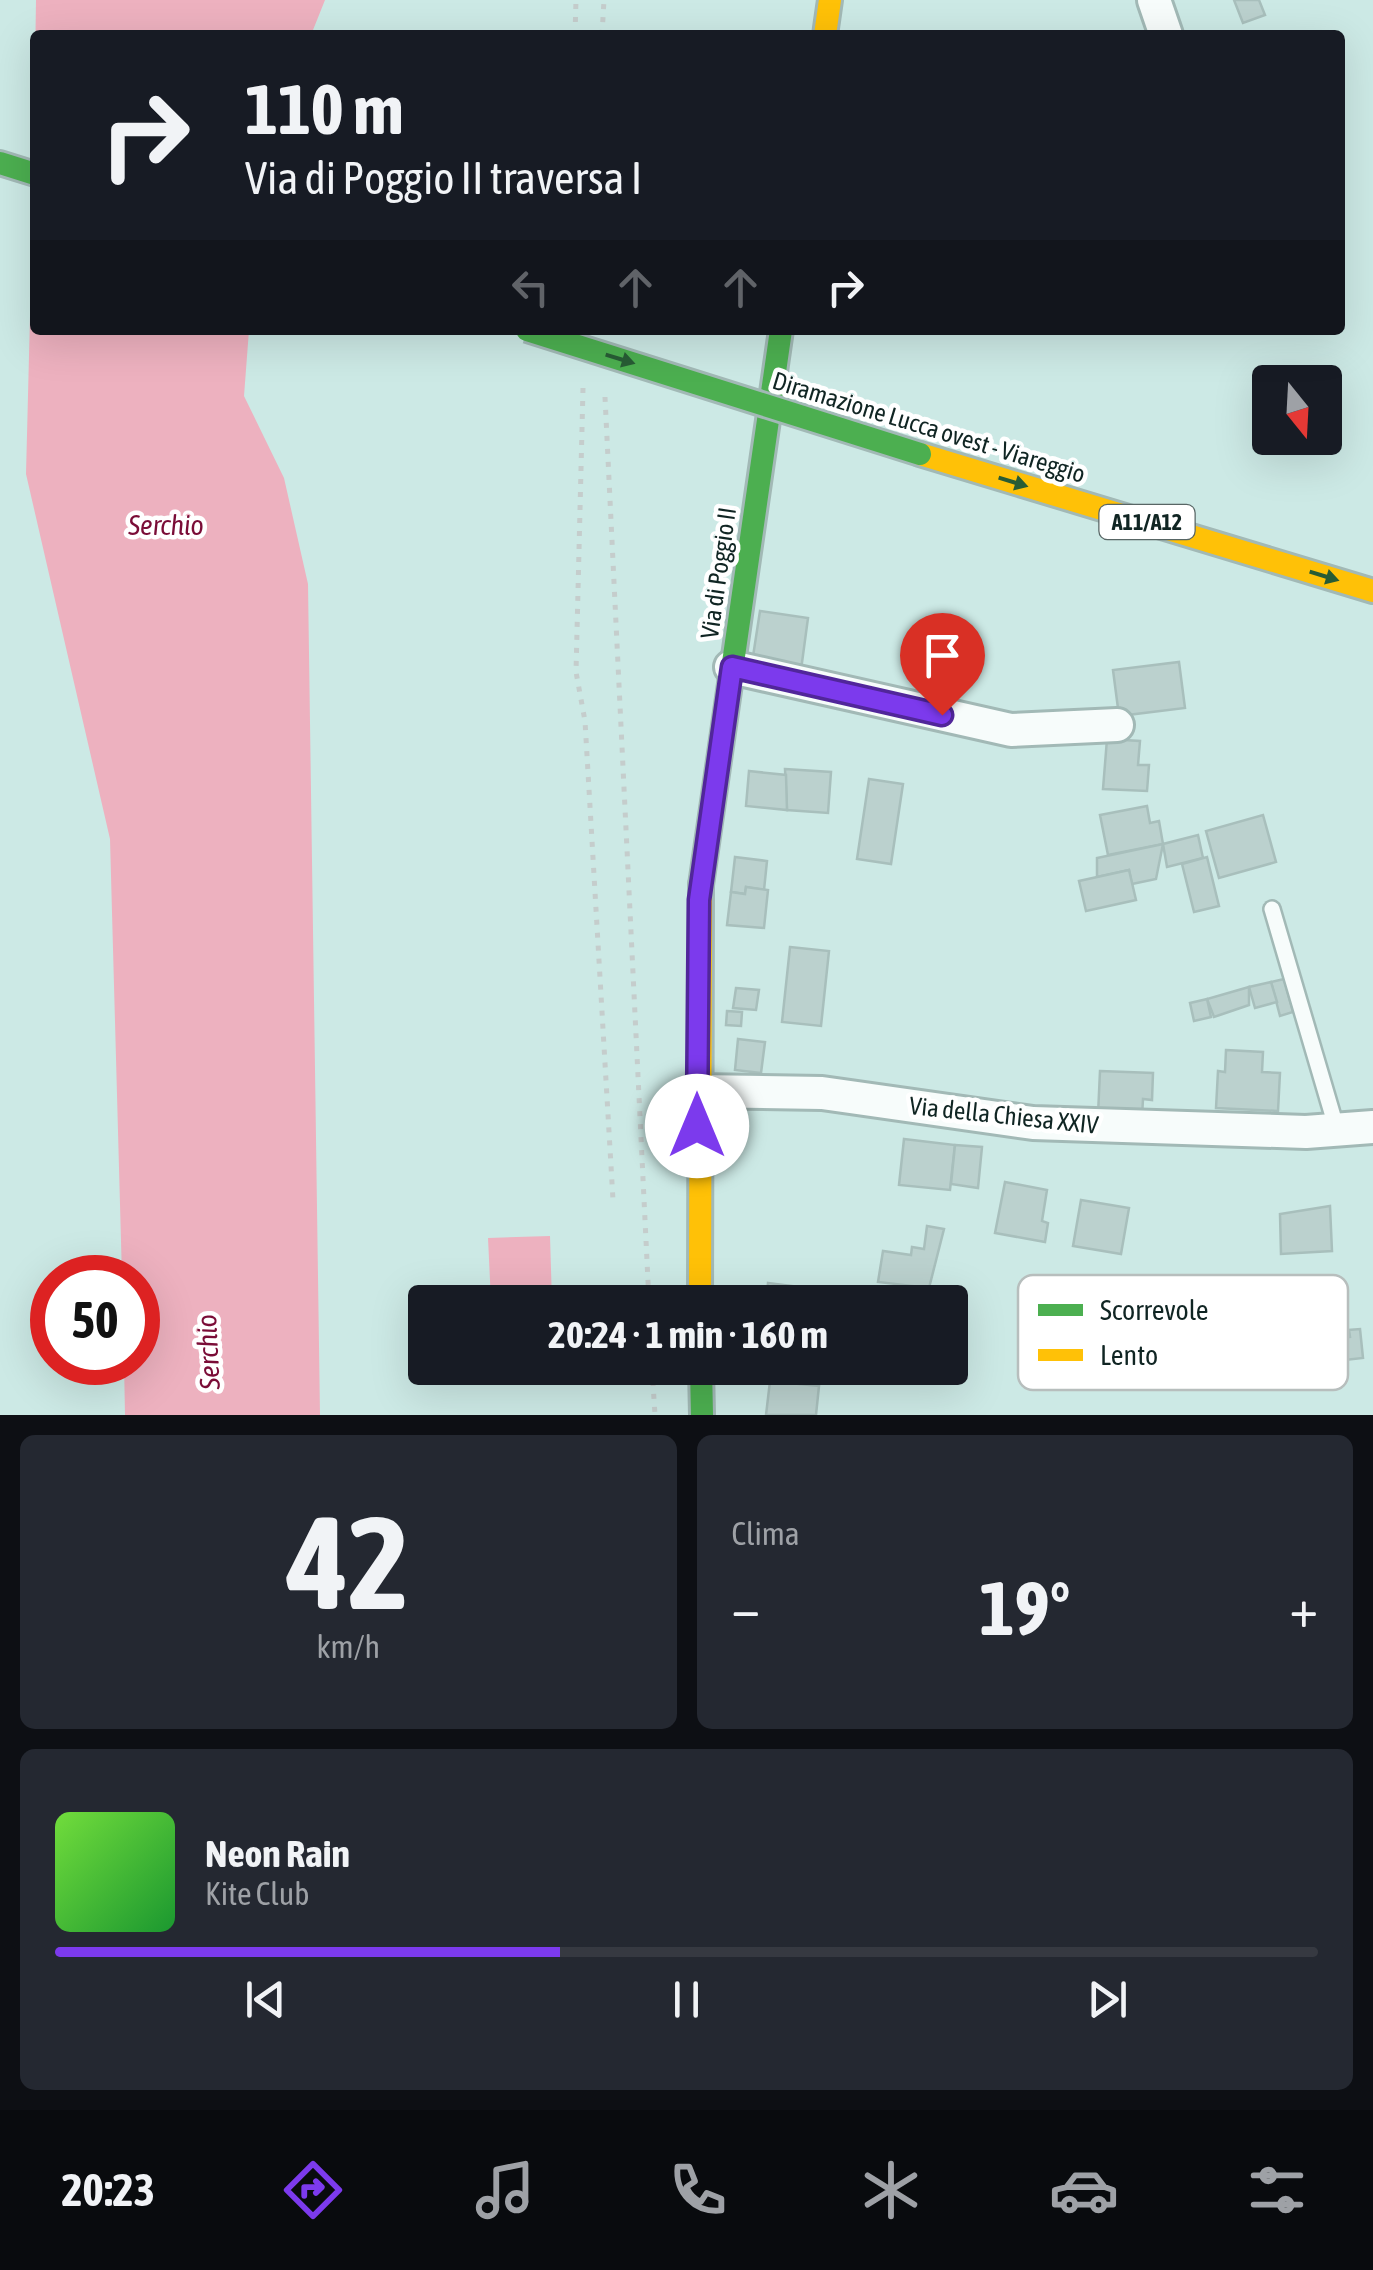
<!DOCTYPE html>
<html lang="it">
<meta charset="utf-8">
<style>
body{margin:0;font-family:"Asap Condensed",sans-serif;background:#242831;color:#f1f3f6;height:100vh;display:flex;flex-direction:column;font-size:38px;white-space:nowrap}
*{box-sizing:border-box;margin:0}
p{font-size:32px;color:#9ea1a6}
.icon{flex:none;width:55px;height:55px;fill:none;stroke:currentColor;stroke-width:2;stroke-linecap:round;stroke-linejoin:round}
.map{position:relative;height:1415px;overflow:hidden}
.panel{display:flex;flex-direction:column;gap:20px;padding:20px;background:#0d0f14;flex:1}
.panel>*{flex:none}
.guide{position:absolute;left:30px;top:30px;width:1315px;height:305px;border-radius:10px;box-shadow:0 10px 40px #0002;background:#171b24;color:#f1f3f6;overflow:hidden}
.needle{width:65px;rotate:162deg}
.controls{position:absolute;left:1252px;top:365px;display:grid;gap:20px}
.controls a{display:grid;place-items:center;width:90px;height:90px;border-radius:10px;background:#171b24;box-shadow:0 10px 40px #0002;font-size:50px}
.speed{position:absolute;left:30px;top:1255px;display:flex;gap:20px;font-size:50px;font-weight:700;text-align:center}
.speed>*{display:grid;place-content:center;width:130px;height:130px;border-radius:50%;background:#171b24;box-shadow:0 10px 40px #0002;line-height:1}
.speed .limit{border:15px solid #d22;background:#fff;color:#111}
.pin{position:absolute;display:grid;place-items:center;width:85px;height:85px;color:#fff;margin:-102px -42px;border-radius:50% 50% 50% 0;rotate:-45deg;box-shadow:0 0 10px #0007}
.pin .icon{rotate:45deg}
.me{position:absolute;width:110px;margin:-55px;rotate:0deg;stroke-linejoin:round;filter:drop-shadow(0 0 8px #0008)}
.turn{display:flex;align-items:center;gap:35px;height:210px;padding:0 50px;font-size:45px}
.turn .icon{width:130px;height:130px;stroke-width:2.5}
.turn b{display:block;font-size:70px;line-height:85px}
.lanes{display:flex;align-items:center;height:95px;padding:0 50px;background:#0003;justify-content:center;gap:50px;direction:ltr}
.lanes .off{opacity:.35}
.big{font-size:75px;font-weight:700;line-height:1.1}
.panel .tile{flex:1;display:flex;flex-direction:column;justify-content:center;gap:15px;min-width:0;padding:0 35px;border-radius:15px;background:#242831}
.panel .dial{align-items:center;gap:0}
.dial b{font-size:130px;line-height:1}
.song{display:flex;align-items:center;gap:30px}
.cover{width:120px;height:120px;border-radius:15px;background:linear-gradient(135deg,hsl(100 70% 55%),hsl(130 70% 35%))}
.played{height:10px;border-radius:5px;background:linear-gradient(90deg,#7c3aed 40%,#363941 40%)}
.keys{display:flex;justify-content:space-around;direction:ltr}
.heat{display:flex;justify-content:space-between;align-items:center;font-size:55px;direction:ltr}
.panel .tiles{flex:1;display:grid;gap:20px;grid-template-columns:1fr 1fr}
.tile:last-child{grid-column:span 2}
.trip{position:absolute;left:408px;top:1285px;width:560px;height:100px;border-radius:10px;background:#171b24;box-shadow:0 10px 40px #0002;font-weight:700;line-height:100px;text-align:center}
.dock{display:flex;height:160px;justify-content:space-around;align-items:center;background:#090b0e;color:#9ea1a6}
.dock .icon{width:70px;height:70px}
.dock .active{color:#7c3aed}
.dock b{font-size:45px;color:#f1f3f6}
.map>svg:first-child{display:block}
.water{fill:#edb1bf}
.building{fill:#bbd1ce;stroke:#a8bfbc;stroke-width:2.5}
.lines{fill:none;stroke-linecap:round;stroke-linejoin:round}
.lane-casing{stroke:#a2b9b6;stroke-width:20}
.street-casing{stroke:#a2b9b6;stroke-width:38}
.fast-casing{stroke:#a2b9b6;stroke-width:28}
.slow-casing{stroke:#a2b9b6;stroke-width:28}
.path{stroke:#c5cdcc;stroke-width:5;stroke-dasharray:5 8;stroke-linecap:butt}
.lane{stroke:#f7fcfb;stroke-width:15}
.street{stroke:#f7fcfb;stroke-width:32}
.fast{stroke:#4caf50;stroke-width:22}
.slow{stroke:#ffc107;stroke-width:22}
.fast-bridge-casing{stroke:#a2b9b6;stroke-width:28;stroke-linecap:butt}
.fast-bridge{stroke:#4caf50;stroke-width:22}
.oneway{fill:#285c35}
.route-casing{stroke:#51269a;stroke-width:25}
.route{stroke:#7c3aed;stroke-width:18}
.labels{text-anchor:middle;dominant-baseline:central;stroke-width:9;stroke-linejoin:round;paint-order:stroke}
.shield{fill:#fff;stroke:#586665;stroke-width:2.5}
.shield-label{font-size:22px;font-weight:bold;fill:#102523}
.street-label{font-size:25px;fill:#102523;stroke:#fff}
.water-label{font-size:28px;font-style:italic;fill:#7a0c37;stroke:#fff}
.key{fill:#fff;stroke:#b7bebd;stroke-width:2.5}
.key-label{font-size:28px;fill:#102523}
</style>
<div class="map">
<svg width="1373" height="1415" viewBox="0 0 1373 1415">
<rect width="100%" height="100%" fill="#cce9e5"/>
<!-- water -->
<g class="water">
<path d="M36,0H325L311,35H35V67Z"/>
<path d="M35,267V330H249L244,396L284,478L308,584L320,1415H125L124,1363L138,1362V1278L122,1277L110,839L26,474L31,277Z"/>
<path d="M550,1236L552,1302H491L488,1238Z"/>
</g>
<!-- building -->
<g class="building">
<path d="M1234,0H1259L1265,15L1243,23Z"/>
<path d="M760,611L808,618L801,670L752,663Z"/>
<path d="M1179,662L1185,708L1119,716L1113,670Z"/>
<path d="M1107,739L1140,741L1138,765H1149L1147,791L1103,789Z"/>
<path d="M785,769L831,772L828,813L787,810Z"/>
<path d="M749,771L786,775L787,810L746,806Z"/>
<path d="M869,779L903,784L891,864L857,859Z"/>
<path d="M1147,806L1150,823L1159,821L1163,844L1108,855L1100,815Z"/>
<path d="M1263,815L1276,862L1219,878L1206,831Z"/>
<path d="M1198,835L1203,858L1167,867L1163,844Z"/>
<path d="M1163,844L1156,879L1132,884L1129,870L1097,877V858Z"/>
<path d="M735,857L767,861L764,890L746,887L745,894L731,892Z"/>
<path d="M1207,857L1219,906L1194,912L1182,864Z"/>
<path d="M1129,870L1136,900L1086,911L1079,881Z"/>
<path d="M746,887L768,890L764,928L727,925L731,892L745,894Z"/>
<path d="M790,947L829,951L821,1026L782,1022Z"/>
<path d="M1284,979L1293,1012L1280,1016L1271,982Z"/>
<path d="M1271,982L1277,1002L1255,1008L1249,987Z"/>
<path d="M1249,987V1005L1214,1017L1207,999Z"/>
<path d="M736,988L759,990L756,1010L733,1008Z"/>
<path d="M1207,999L1211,1017L1194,1021L1190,1003Z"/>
<path d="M727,1011L742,1012L741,1026L726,1025Z"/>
<path d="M738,1039L765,1042L761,1073L735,1070Z"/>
<path d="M1226,1050L1263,1052L1262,1072L1280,1073L1278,1111L1216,1108L1218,1071L1225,1072Z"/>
<path d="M1100,1071L1153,1073L1152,1100L1143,1099L1142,1117L1098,1115Z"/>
<path d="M904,1139L955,1145L950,1190L899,1185Z"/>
<path d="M955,1145L982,1147L978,1188L951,1184Z"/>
<path d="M1005,1182L1047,1190L1042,1221L1048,1223L1045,1242L995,1233Z"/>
<path d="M1081,1200L1129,1208L1121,1254L1073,1246Z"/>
<path d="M1330,1206L1332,1251L1281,1254L1280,1214Z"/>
<path d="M927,1226L944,1229L929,1288L878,1282L883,1251L911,1255L912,1247L924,1249Z"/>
<path d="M768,1283L816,1289L815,1302H766Z"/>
<path d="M1360,1329L1363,1358L1326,1362L1324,1340L1350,1337L1349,1330Z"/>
<path d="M770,1381L819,1386L816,1415H766Z"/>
</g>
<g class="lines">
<defs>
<path id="lane" d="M1272,909L1337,1130"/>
<g id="street">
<path d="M1154,0L1166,35"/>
<path d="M731,667L1011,730L1117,725"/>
<path d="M696,1091L822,1093L1033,1123L1306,1132L1373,1127"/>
</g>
<g id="fast">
<path d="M0,163L35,174"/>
<path d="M701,885L781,330"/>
<path d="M701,1368L702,1415"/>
</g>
<g id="slow">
<path d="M825,35L830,0"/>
<path d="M920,454L1373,591"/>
<path d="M700,1302L701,885"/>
</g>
</defs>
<!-- lane casing -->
<use href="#lane" class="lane-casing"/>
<!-- street casing -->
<use href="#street" class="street-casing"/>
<!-- fast casing -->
<use href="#fast" class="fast-casing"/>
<!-- slow casing -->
<use href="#slow" class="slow-casing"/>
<!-- path -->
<g class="path">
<path d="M575,35L576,0"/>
<path d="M602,35L604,0"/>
<path d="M583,388L576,672L585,721L613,1200"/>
<path d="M605,397L649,1302"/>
<path d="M652,1368L655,1415"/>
</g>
<!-- lane -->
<use href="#lane" class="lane"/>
<!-- street -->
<use href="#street" class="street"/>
<!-- fast -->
<use href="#fast" class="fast"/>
<!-- slow -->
<use href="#slow" class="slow"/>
<defs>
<path id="fast-bridge" d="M527,330L920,454"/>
</defs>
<!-- fast-bridge casing -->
<use href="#fast-bridge" class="fast-bridge-casing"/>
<!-- fast-bridge -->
<use href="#fast-bridge" class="fast-bridge"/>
</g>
<!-- one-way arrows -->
<defs><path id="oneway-solid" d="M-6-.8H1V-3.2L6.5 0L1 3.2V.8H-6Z" transform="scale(2.5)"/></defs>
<g class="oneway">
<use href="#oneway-solid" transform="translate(620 359) rotate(17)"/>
<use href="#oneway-solid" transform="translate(1013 482) rotate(17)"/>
<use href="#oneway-solid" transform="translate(1324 576) rotate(17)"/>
</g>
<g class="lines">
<defs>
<path id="route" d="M697,1126L699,900L732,667L942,715"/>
</defs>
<!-- route casing -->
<use href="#route" class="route-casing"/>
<!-- route -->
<use href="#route" class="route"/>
</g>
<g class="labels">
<!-- shield labels -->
<rect class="shield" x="1099.5" y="505" width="95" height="34" rx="8"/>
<g class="shield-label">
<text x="1147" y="522">A11/A12</text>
</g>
<!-- street labels -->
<g class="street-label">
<text transform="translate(929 427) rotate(17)">Diramazione Lucca ovest - Viareggio</text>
<text transform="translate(718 573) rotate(-82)">Via di Poggio II</text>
<text transform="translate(1004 1115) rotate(6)">Via della Chiesa XXIV</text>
</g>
<!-- water labels -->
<g class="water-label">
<text x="166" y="525">Serchio</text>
<text transform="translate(208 1352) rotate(-93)">Serchio</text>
</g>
</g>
<!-- legend -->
<rect x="1018" y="1275" width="330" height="115" rx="15" class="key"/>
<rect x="1038" y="1304" width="45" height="12" fill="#4caf50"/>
<rect x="1038" y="1349" width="45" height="12" fill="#ffc107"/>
<g class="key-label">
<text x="1100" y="1320">Scorrevole</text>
<text x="1100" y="1365">Lento</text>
</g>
</svg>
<div class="controls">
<a><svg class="needle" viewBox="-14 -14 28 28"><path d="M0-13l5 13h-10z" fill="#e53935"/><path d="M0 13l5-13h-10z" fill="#9ea1a6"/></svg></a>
</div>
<div class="speed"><div class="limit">50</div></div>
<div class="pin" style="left:942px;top:715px;background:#d93025"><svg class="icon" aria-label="arrive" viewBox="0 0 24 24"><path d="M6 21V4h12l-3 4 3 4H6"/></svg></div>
<svg class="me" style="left:697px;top:1126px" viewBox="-20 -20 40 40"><circle r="19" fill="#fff"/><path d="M0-13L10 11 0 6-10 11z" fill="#7c3aed"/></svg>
<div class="trip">20:24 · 1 min · 160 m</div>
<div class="guide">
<div class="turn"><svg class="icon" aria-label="right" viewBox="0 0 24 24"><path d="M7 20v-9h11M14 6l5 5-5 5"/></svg><div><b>110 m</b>Via di Poggio II traversa I</div></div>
<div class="lanes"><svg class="icon off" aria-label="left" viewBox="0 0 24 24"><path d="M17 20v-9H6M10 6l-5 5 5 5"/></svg><svg class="icon off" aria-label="ahead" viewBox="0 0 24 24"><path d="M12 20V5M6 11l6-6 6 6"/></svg><svg class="icon off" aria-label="ahead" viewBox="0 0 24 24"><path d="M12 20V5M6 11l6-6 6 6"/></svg><svg class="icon" aria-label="right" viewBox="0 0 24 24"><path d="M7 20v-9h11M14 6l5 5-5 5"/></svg></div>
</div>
</div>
<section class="panel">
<div class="tiles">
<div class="tile dial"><b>42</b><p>km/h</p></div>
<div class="tile"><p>Clima</p>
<div class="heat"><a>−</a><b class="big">19°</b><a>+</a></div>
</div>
<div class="tile">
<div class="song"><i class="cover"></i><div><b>Neon Rain</b><p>Kite Club</p></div></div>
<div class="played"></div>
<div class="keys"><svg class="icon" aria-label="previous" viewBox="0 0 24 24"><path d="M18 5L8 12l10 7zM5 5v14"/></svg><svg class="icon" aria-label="pause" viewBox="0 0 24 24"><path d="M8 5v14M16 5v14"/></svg><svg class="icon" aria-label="next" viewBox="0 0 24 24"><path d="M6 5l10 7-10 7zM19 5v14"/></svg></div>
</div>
</div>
</section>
<nav class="dock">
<b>20:23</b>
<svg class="icon active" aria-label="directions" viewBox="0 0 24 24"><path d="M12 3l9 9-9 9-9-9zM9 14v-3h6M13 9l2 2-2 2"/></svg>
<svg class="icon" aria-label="music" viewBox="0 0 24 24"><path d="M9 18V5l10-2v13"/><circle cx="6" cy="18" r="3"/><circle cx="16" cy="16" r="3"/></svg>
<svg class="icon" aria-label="phone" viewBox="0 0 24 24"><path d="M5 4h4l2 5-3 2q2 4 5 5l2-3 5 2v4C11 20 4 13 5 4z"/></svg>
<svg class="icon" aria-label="climate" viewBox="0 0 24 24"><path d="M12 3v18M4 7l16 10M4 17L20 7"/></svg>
<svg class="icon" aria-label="car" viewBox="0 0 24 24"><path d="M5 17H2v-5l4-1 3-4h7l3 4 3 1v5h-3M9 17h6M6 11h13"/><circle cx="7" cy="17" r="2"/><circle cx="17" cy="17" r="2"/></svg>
<svg class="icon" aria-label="filters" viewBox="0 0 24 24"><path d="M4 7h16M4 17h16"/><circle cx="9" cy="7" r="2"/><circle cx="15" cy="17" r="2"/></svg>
</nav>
